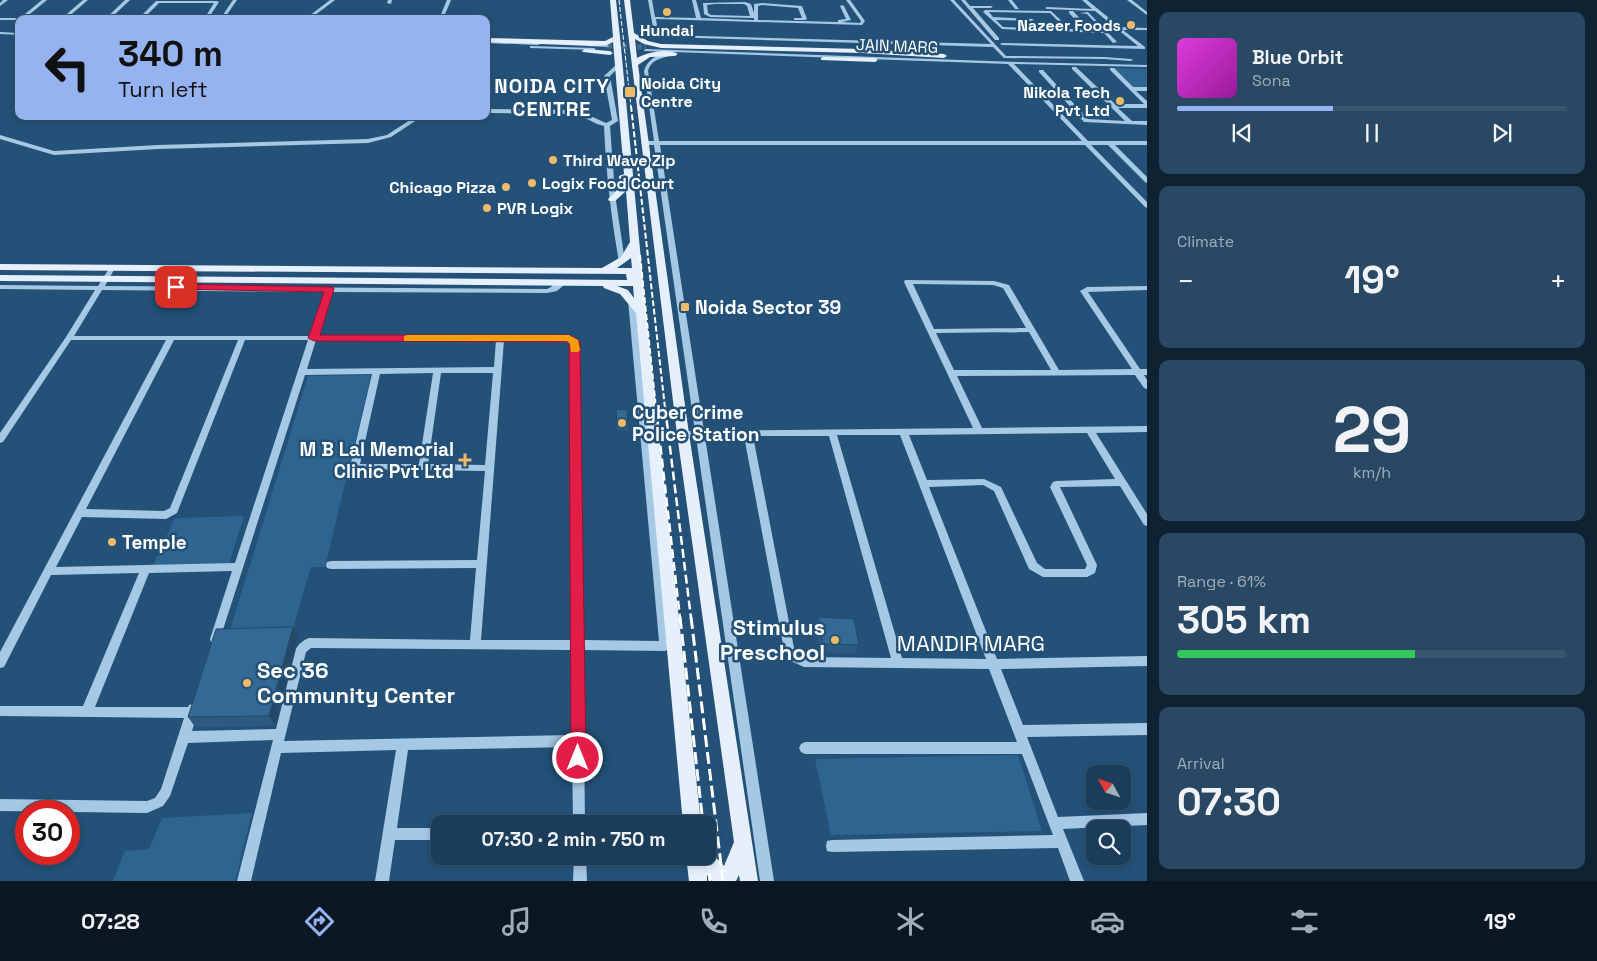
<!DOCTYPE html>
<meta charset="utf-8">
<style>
body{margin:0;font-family:"Space Grotesk",sans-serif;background:#284863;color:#f1f3f6;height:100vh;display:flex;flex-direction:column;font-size:19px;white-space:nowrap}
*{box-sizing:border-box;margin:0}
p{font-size:16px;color:#a0aebb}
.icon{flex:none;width:28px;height:28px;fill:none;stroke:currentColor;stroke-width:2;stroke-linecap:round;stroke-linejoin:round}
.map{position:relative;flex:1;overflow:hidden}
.panel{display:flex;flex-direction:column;gap:12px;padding:12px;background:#0f2232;width:450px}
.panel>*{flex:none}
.top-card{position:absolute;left:15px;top:15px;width:475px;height:105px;border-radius:10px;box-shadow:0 2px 8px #0003,0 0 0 1px #395670;background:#95b2f1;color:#111;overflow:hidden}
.needle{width:32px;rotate:310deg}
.controls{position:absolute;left:1086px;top:765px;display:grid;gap:10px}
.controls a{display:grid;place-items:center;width:45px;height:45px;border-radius:10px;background:#1b3d5a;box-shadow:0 2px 8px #0003,0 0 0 1px #395670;font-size:25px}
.speed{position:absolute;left:15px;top:800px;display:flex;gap:10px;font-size:25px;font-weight:700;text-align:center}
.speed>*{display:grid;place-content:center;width:65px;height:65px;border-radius:50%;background:#1b3d5a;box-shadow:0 2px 8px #0003,0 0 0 1px #395670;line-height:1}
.speed .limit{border:8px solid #d22;background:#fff;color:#111}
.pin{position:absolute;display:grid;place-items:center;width:42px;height:42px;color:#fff;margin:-21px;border-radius:10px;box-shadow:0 2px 8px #0006}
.me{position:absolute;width:55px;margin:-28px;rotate:0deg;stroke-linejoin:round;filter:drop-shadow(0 0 4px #0008)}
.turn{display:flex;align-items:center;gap:18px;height:105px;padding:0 20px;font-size:22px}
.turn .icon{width:65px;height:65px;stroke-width:2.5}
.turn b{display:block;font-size:35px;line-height:42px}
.big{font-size:38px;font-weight:700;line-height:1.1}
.panel .tile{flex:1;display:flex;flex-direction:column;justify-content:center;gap:8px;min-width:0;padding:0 18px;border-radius:10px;background:#284863}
.panel .dial{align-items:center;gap:0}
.dial b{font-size:65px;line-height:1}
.song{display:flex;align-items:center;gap:15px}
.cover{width:60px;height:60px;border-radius:8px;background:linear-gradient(135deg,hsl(300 70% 55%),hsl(300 70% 35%))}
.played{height:5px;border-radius:2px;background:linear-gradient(90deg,#95b2f1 40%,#395670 40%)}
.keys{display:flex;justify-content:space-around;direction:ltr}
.heat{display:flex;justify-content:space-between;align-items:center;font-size:28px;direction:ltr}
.charge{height:8px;border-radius:4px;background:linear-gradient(90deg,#34c759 61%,#395670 0)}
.trip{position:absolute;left:431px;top:815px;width:285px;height:50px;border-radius:10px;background:#1b3d5a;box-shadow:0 2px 8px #0003,0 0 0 1px #395670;font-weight:700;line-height:50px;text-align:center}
.tabs{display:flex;height:80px;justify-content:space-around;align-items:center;background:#0b1824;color:#a0aebb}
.tabs .icon{width:35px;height:35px}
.tabs .on{color:#95b2f1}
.tabs b{font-size:22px;color:#f1f3f6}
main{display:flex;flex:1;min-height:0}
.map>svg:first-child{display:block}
.green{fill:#2e6490}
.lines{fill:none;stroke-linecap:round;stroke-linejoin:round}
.minor-tunnel{stroke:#456b8c;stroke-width:5;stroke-dasharray:5 2.5;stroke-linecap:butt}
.minor{fill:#a5c8e4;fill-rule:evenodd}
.major{fill:#e5f0fc;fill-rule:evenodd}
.rail-far3{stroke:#fff;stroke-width:1;stroke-dasharray:5 2;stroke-linecap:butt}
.rail-far2{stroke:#fff;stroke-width:2;stroke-dasharray:6 2.5;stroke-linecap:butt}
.rail-far1{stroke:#fff;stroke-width:2.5;stroke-dasharray:9 4;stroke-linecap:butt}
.rail{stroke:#fff;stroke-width:3;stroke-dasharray:12 5;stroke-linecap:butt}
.wall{fill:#2d5a80}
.shaded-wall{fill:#244a68}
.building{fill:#346995;stroke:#244a68}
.route{fill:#e11d48;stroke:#92132f}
.slow{fill:#f59e0b}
.poi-dot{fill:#eeba69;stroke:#245178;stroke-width:2}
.labels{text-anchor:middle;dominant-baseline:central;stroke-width:5;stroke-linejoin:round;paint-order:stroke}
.far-poi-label{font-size:16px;font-weight:bold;fill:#fff;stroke:#245178;text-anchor:start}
.far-street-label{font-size:16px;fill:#fff;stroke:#245178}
.poi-label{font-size:19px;font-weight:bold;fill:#fff;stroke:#245178;text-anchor:start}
.far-district-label{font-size:20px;font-weight:bold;letter-spacing:1px;fill:#fff;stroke:#245178}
.near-poi-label{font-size:22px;font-weight:bold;fill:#fff;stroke:#245178;text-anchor:end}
.near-street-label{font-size:22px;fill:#fff;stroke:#245178}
</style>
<main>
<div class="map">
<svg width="1147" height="881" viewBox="0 0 1147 881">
<rect width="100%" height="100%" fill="#245178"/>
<!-- green -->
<g class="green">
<path d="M1112,68L1147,69V89H1134Z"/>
<path d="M371,375L325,567H311L292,632L229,633L308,376Z"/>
<path d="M244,516L228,567L153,565L175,518Z"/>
<path d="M1018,755L1042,831L831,835L815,759Z"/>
<path d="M252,813L235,881H113L125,851L149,849L162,818Z"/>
</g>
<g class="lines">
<!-- minor-tunnel -->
<path class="minor-tunnel" d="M607,46L646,47"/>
<!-- minor -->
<g class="minor">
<path d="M3,0H8L0,6V3Z"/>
<path d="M42,0H47L24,19H19V20H0V18H20Z"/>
<path d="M83,0H88L66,19H61Z"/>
<path d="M125,0H130L110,19H105Z"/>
<path d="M233,0H237L224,19H220Z"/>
<path d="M330,0H335L310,19H305Z"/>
<path d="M388,0H392L391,4L387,3Z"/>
<path d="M447,0H451L443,19H439Z"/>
<path d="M648,0H652L655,17L696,18L692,0H696L701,18L754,20V18L710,17L704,14L703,3L745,2L751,4L754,13V4L762,3L802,6L807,19L805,20H794V18H802L798,8L762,5L758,6V20L838,22V20L846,19L840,6L842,5L844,6L851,20L842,22L860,23L861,21L846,0H850L865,21L862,25L656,19L658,32L665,35L991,44L950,0H954L1006,56L1104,57L1131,59L1133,60L1131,61L1104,59L1004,58L993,47L665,37L654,33ZM715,4H744L747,6L750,16L711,15L708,13L707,5Z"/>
<path d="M961,0H965L970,6H993L991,8H973L999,38V40H995Z"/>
<path d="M1008,0H1012L1019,9H1015Z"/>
<path d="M1082,0H1087L1120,27L1147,28V30H1123L1145,47V49L1002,45L1000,44L1002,43L1138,46L1095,11L1047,9L1045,8L1047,7L1092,9Z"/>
<path d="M1127,0H1132L1147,12V15Z"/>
<path d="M156,1H217L219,2L208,19H204L214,3H159L143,19H138Z"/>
<path d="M985,10L1051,11L1070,29L1102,30L1087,14L1080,13L1088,12L1117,42L1113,43L1104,33L1002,29L983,12ZM989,12L1050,13L1066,29L1003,27L996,20L1032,21L1034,20L1032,19L993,17Z"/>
<path d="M1069,11H1073L1088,27V29H1084L1069,13Z"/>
<path d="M0,32L19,33V35L0,34Z"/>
<path d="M486,41L538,43L540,44L538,45L486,43Z"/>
<path d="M589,44L607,45L609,46L607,47L587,46V45Z"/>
<path d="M532,46L594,48L596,49L594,50L530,48V46Z"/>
<path d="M646,49L1018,62L1147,65V67L1014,64L1088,141H1147V145H1115L1147,177V183L1145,182L1108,145H1091L1147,202V208L1145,207L1085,145H660L704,431L973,428L904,282L905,280L994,281L1009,285L1059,370L1132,369L1080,291L1087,287L1147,286V290L1088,292L1140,369H1147V375H1144L1147,380V389L1144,388L1135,375L957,376L982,428L1147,426V432L1096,433L1147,514V526L1144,525L1120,486L1060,487L1097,565L1095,573L1087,577H1043L1029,569L994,491L983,485L929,487L997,659L1147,656V666L1001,669L1023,725L1147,723V735L1027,737L1058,817L1147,813V825L1063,829L1084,881H1070L1058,848L832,852L827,851L826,846L827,841L832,840L1053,835L1022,754H805L801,752L799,748L801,744L805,742H1017L989,669L804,667L791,661L784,650L744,436L705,437L774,881H760L696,437H683L679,434L683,431H695L654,145H644L641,143L644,141H654L644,71C647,59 661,51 672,55C662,59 652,58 648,71L659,141H1082L1008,64L644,51V50ZM913,284L993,285L1003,288L1026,328L934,329ZM1029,332L1051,370H954L936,333ZM1087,433L1115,479L1056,481L1053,482L1050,487L1087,565L1085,569H1045L1037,563L1001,487L984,479L927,480L909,435ZM837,435H900L986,659L902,658ZM753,436H829L891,658L805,657L799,655L794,648Z"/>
<path d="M616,65L620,66L610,76L618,121L610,126L615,194L625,262L622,264L619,262C611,217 606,172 604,126L597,124L577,114L486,113V109L577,110L606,123L612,120L604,76Z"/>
<path d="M1072,67H1076L1115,104H1144L1110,70V68H1114L1133,87H1147V91H1136L1147,101V108H1118L1132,121H1147V125L1084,122L1039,72V70H1043L1088,119L1125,121L1072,69Z"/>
<path d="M416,116H423L391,137L368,143L158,149L54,155L0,139V135L54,151L158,145L368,139L387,135Z"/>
<path d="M112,266L115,268L105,286L547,289L551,287L559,280H565V284L557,291L547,293L332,292L318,336H569L579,343L583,640L659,641L628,300L632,298H635L670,646L669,649L665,651L583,650L585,824H573L572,747L408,750L397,828H440V840H395L389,881H375L396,750L281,753L251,881H237L273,740L188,743L170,796L163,806L147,813L0,811V799L147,801L155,798L161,789L184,718L0,716V706H83L139,573L51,575L4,667L0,668V652L166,340H71L3,442L0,443V433L66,337L95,290L0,289V285L98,286L110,267ZM102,290L325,292L310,336H74ZM174,340H238L170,508L164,511L86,509ZM245,340H308L235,563L56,567L82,517L166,519L177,513ZM316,340H496L494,367L307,369ZM504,340H567L571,344L572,640H481ZM433,373L419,464H360L380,374ZM441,373H493L485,465L428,464ZM372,374L350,467L352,469L485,471L477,560L331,561L327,562L326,565L327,568L331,569L476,568L470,640L309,638C304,640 298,644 296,649L276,729L192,731L199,709L197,705L193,704L189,705L188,707H95L149,573L232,571L210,639L211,642L215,644L219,642L305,375ZM311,648L572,650V735L284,741L306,652Z"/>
<path d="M574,856H586L587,881H573Z"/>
</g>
<!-- major -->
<g class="major">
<path d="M610,0H616L620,37L646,313L701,824H683L636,313L620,294L604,288L603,286L0,281V275L627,280L626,274L0,270V264L602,268L621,257L630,242L626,191L615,201H609L608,199L619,188V176L624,174L613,42L607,45L592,46L486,42V38L605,41L613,37ZM631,258L632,268H617ZM617,286H633L634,298L628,290Z"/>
<path d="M624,0H630L634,33L648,41L661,44L862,49L944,54L947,56L944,58L862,53L661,48L644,44L635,39L637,58C648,52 668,48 678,54L675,56L650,57L638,65L689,434L758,881H740L739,875L736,881H712L707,875V881H689L686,856H708V849L724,866L734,842L677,434Z"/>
<path d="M585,49L610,51L613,53L610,55L583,52L582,51Z"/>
<path d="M823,57L875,58L878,60L875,62L821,60V58Z"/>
</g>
<!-- rail-far3 -->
<path class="rail-far3" d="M619,0L631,107"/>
<!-- rail-far2 -->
<g class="rail-far2">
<path d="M631,106L665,408"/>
<path d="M640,255L656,408"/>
</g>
<!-- rail-far1 -->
<g class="rail-far1">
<path d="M656,407L680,618"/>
<path d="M665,407L691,618"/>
</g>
<!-- rail -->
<g class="rail">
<path d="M680,617L703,824"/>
<path d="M691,617L723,881"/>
<path d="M707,856L710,881"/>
</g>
</g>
<!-- wall -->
<g class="wall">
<path d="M616,410L628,424V430H617Z"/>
<path d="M818,617L859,645L855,654L820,652L815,626Z"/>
<path d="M298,638L275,726L195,727L188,717Z"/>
</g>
<!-- shaded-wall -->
<path class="shaded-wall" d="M293,627L298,638L275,726L269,716Z"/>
<!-- building -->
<g class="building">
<path d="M627,409L628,424H617L616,410Z"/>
<path d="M818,617L854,619L859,645L823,644Z"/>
<path d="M293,627L269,716L188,717L216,629Z"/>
</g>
<!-- route -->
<path class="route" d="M176,284L333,287L334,289L320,335H569L576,338L580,342L586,758L584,763L578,765L573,763L571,758L569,342L314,341L308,338L324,292L173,289L171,287Z"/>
<!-- slow -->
<path class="slow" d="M407,335H569L578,340L580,350L578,352H571L570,344L567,341H404V336Z"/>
<!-- markers -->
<g class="poi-dot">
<circle cx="667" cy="12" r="5"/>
<circle cx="1131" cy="25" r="5"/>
<rect x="624" y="86" width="12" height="12" rx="2.5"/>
<circle cx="1120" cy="101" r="5"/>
<circle cx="553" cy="160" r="5"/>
<circle cx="532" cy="183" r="5"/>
<circle cx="506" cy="187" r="5"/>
<circle cx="487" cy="208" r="5"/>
<rect x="680" y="302" width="10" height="10" rx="2.5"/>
<circle cx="622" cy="423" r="5"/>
<path d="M462.5 452.5h5v5h5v5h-5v5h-5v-5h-5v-5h5z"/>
<circle cx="112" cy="542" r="5"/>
<circle cx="835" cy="640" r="5"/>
<circle cx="247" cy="683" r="5"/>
</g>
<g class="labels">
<!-- far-poi labels -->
<g class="far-poi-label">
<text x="1121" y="25" text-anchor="end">Nazeer Foods</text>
<text x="667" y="30" text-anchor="middle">Hundai</text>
<text x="641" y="83">Noida City<tspan x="641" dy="18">Centre</tspan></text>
<text x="1110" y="92" text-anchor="end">Nikola Tech<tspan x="1110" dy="18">Pvt Ltd</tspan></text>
<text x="563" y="160">Third Wave Zip</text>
<text x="542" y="183">Logix Food Court</text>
<text x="496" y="187" text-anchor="end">Chicago Pizza</text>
<text x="497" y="208">PVR Logix</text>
</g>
<!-- far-street labels -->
<g class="far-street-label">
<text transform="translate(897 46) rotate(2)">JAIN MARG</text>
</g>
<!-- poi labels -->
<g class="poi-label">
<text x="695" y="307">Noida Sector 39</text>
<text x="632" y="412">Cyber Crime<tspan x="632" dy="22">Police Station</tspan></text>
<text x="454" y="449" text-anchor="end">M B Lal Memorial<tspan x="454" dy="22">Clinic Pvt Ltd</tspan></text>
<text x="122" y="542">Temple</text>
</g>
<!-- far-district labels -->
<g class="far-district-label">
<text x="552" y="86">NOIDA CITY<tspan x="552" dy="23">CENTRE</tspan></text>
</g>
<!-- near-poi labels -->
<g class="near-poi-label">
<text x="825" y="627">Stimulus<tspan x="825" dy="25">Preschool</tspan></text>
<text x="257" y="670" text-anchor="start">Sec 36<tspan x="257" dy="25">Community Center</tspan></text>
</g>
<!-- near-street labels -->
<g class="near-street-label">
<text x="971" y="643">MANDIR MARG</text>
</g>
</g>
</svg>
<div class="controls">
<a><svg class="needle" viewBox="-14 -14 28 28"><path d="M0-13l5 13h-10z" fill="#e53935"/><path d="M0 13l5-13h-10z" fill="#a0aebb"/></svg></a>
<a><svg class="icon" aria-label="search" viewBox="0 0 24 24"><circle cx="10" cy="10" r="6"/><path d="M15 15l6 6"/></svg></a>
</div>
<div class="speed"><div class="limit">30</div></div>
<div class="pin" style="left:176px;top:287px;background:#d93025"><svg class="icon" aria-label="arrive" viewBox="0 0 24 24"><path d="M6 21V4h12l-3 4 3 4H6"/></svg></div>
<svg class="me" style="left:578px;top:758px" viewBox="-20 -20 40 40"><circle r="17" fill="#e11d48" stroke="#fff" stroke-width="3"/><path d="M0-11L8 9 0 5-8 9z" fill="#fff"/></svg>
<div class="trip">07:30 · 2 min · 750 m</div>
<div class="top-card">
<div class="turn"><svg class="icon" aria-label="left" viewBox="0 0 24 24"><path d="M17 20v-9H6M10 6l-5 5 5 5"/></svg><div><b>340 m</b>Turn left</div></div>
</div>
</div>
<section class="panel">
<div class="tile">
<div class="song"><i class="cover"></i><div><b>Blue Orbit</b><p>Sona</p></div></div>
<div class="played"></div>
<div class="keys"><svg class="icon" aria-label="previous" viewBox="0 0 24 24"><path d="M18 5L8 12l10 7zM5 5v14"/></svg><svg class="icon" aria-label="pause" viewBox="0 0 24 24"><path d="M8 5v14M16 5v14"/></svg><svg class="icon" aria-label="next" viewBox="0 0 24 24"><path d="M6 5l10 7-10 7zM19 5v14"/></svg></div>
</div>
<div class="tile"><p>Climate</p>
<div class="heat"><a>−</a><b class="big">19°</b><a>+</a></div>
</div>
<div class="tile dial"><b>29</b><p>km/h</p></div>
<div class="tile"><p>Range · 61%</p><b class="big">305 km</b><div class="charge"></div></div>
<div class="tile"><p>Arrival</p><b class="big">07:30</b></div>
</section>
</main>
<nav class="tabs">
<b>07:28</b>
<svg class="icon on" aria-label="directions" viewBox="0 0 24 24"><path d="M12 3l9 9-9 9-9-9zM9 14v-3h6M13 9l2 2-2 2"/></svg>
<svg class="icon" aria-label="music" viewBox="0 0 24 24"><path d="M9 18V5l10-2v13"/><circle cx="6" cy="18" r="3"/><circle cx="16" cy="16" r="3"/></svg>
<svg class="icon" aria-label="phone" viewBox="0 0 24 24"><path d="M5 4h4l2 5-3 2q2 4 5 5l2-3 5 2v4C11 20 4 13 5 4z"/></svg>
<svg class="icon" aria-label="climate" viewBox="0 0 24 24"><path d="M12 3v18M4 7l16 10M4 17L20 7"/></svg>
<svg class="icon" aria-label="car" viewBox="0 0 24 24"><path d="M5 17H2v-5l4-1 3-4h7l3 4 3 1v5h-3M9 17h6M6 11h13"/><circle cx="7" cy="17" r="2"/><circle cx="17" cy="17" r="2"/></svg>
<svg class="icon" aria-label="filters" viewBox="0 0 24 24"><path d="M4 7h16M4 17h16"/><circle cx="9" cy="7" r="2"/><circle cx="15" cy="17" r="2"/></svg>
<b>19°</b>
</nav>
